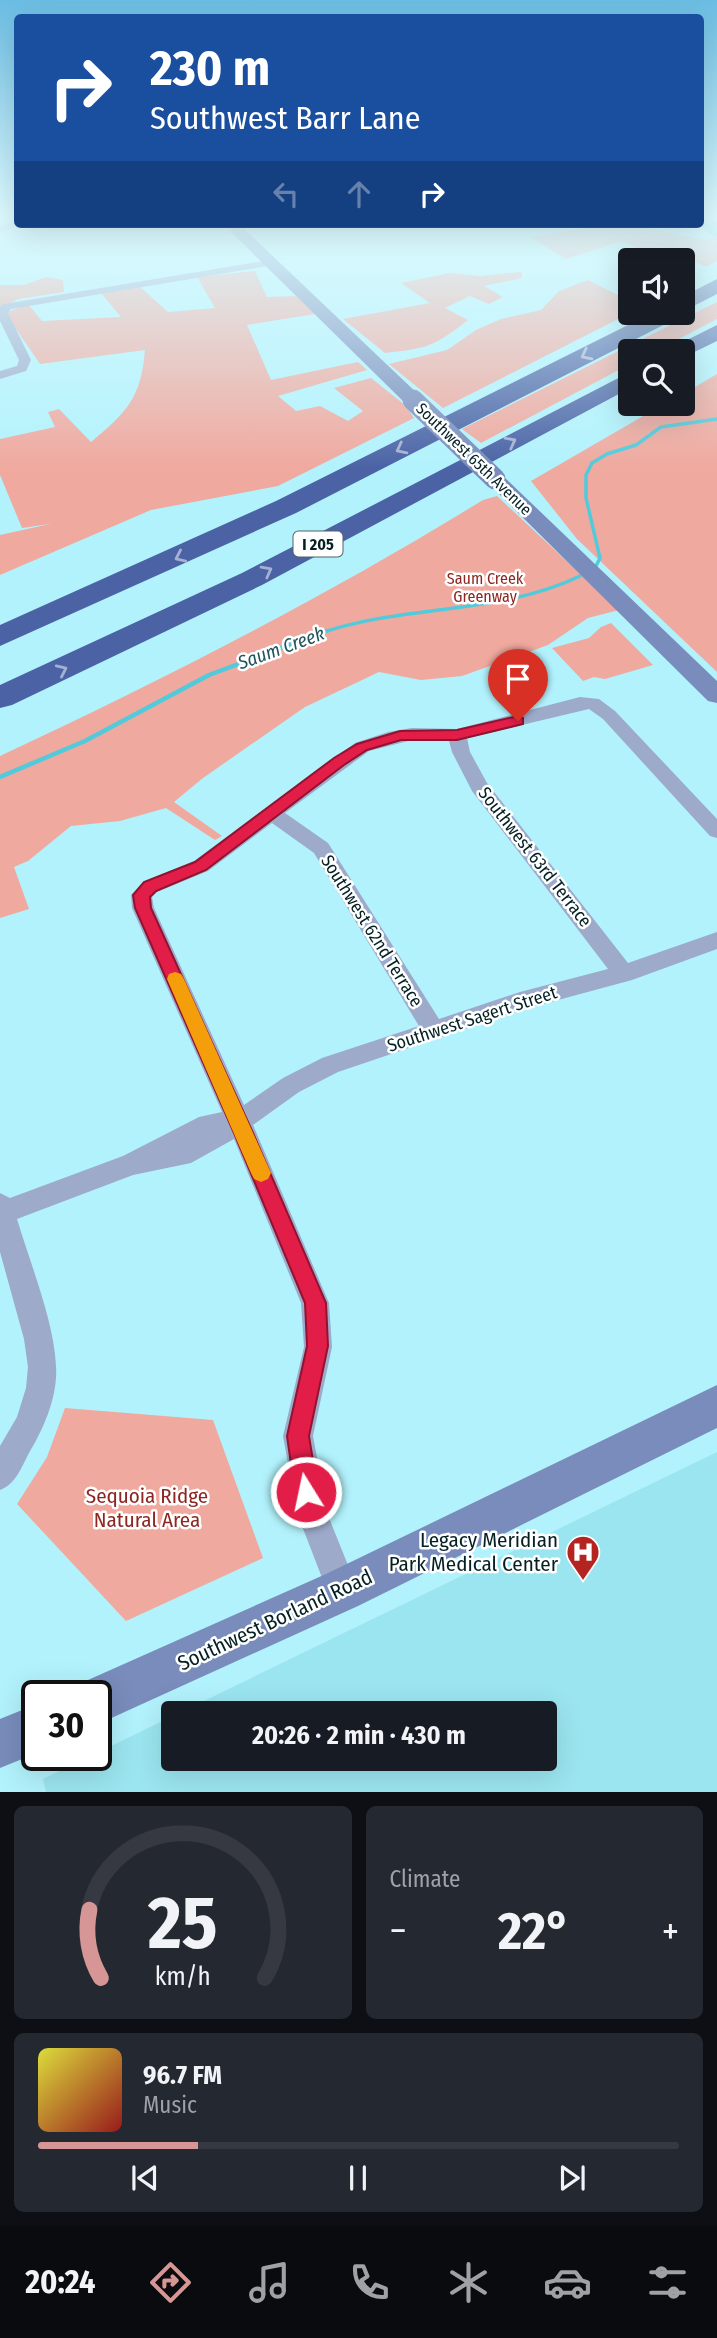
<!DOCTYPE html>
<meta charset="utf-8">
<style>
body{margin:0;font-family:"Fira Sans Condensed",sans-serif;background:#242831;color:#f1f3f6;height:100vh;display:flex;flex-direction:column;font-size:26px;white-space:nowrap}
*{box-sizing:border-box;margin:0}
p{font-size:23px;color:#9ea1a6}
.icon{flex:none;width:38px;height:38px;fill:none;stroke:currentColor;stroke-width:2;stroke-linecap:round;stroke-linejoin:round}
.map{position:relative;height:1792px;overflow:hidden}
.side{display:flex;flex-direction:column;gap:14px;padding:14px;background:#0d0f14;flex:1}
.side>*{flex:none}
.banner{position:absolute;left:14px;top:14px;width:690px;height:214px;border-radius:7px;box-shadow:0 7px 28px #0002;background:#1a4fa0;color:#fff;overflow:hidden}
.fabs{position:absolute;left:618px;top:248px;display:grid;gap:14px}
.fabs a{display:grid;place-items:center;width:77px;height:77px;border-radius:7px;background:#171b24;box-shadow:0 7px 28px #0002;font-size:35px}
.speed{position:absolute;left:21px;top:1680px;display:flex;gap:14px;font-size:35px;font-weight:700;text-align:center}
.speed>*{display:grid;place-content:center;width:91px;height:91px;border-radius:50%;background:#171b24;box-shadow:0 7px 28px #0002;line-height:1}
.speed .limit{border:4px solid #111;border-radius:10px;background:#fff;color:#111}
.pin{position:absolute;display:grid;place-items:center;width:60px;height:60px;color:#fff;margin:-72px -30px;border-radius:50% 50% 50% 0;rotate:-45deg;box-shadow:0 0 7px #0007}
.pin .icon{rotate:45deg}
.me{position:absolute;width:77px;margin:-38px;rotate:350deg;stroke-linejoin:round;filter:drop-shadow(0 0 5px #0008)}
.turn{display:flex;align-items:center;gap:24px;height:147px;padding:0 21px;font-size:32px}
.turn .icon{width:91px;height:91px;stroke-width:2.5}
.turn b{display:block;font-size:49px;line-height:60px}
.lanes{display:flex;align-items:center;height:66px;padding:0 21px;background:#0003;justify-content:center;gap:35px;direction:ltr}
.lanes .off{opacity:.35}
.big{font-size:52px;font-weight:700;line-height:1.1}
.side .tile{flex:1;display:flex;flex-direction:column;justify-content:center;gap:10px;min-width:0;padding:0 24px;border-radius:10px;background:#242831}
.side .dial{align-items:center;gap:0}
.dial svg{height:182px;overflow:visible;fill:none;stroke:#363941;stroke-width:7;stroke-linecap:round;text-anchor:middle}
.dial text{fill:#f1f3f6;stroke:none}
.song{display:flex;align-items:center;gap:21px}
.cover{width:84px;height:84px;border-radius:10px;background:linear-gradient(135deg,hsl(60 70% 55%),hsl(0 70% 35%))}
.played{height:7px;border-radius:4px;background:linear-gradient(90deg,#d69696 25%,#363941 25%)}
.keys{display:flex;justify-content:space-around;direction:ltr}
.heat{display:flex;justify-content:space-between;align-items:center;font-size:38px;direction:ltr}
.side .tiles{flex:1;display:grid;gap:14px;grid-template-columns:1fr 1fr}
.tile:last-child{grid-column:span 2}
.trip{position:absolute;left:161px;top:1701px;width:396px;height:70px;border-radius:7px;background:#171b24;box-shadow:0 7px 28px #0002;font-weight:700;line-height:70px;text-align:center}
.tab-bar{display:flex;height:112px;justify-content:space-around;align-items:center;background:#090b0e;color:#9ea1a6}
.tab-bar .icon{width:49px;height:49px}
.tab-bar .active{color:#d69696}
.tab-bar b{font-size:32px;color:#f1f3f6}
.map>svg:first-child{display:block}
.built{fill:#9be5f0}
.green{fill:#f0a99f}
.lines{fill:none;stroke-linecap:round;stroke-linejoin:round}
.stream-far1{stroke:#51cadb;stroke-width:3.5}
.stream{stroke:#51cadb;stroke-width:4.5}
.river{fill:#51cadb;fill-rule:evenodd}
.street{fill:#9daaca;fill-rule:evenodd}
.secondary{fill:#798cbb;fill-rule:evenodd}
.highway{fill:#4b63a5;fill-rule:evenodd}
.secondary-bridge{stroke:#798cbb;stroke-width:21}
.oneway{stroke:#a5b1d2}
.route{fill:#e11d48;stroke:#92132f;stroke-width:2}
.slow{fill:#f59e0b}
.labels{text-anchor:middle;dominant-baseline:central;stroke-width:5;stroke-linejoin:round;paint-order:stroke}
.far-street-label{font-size:16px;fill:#052023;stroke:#fff}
.shield{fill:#fff;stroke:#506365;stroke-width:2}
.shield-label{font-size:16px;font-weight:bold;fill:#052023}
.far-park-label{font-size:16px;fill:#8d2721;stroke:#fff}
.street-label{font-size:18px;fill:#052023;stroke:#fff}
.water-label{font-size:19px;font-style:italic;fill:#20545b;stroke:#fff}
.near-park-label{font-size:21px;fill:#8d2721;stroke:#fff}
.near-poi-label{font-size:21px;fill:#052023;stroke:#fff;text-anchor:end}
.near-street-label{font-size:21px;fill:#052023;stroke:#fff}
</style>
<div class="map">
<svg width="717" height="1792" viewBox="0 0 717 1792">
<rect width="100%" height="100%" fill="#b2f2fc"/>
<!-- built -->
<path class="built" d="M717,1452V1792H46L43,1779L173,1716V1759H544V1713H179Z"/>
<!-- green -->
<g class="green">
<path d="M588,224H626L705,240L717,237V261L706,267L662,247L640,250L622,241L566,259L531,237L592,227Z"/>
<path d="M255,271L267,297L298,296L315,314L247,325L271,380L358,362L367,370L278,396L296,411L320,406L348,421L363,411L334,388L371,378L405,405L414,418L278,486L151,510L0,575V535L50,524L22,528L0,475V439L55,427L48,412L59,409L91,442C127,412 141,398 145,350L40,364L5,313L28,304L42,321L121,317L101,293L139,286L168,312L215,308L197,277Z"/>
<path d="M521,272L522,278L484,286L503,297L489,304L470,296L445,308L468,320C433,347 429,348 385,353L343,319L430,303L401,283L450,273L480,276Z"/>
<path d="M46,277L63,280L64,292L18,299L0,308V285H24Z"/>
<path d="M588,280L630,301V313L443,408L389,364L447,350L476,330L501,319L541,310L559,291Z"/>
<path d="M717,302V319L654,352H630V364L481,443L462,429Z"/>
<path d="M717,374V672L577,539L531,481L664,404H682L683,394Z"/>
<path d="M497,496L619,610L588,618L548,645L462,676L421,680L379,672L305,707L203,778L174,802L222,836L215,840L166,808L120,821L71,826L28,861L14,867L29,909L0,918V756C165,679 327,596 483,500Z"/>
<path d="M611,623L653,665L605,679L594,677L583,681L552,648L589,638L601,627Z"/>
<path d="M65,1408L213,1420L263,1558L126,1621L17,1504L47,1457Z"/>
</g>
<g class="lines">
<!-- stream-far1 -->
<g class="stream-far1">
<path d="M596,566L600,558L586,498V475L592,463L607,454L636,445L661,427L717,419"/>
<path d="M321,633C405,604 500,615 580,576"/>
</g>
<!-- stream -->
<path class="stream" d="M0,777L85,741L209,675L326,631"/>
<!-- river -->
<path class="river" d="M700,217H710L717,224V237L710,235L699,224Z"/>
<!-- street -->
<g class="street">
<path d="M18,220V224L22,225L0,232V226Z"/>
<path d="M270,260L276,263L274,265L11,309L8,313L31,360L26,371L0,379V371L17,366L19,360L0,321V306L4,304Z"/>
<path d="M580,697L599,699L615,711L717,819V838L710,836L603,719L589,709L467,738L470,752L487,783L628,963L717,932V949L632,980L521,1010L338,1072L299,1092L253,1125L329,1303L332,1347L313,1436L327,1513L358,1590L353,1601L342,1606L331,1601L297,1513L283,1436L304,1347L301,1303L234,1139L191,1163L133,1175L17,1219C30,1263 54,1321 56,1366C58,1396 44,1428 29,1453C21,1468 16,1484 0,1490V1446L17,1417L26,1388L28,1367L24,1339L0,1252V1193L10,1198L123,1156L199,1117L222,1112L132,908L131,895L143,882L194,861L355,743L388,732L412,728L457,729ZM412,740L449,741L452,752L472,791L608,969L520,992L439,1019L328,843L285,813L369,751ZM272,823L314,853L419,1026L322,1058L283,1078L244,1105L154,908L152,897L157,892L208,871Z"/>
</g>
<!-- secondary -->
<g class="secondary">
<path d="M223,224H239L420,396L422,400L420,404H406Z"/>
<path d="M495,473L502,475L717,681V703L708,701L488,483L485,479L488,475Z"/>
<path d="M717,1385V1428L358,1606L96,1725V1696H74L79,1684L326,1574Z"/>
<path d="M37,1704V1753L0,1768V1719Z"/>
</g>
<!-- highway -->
<g class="highway">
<path d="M717,279V294L682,312V297Z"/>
<path d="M652,313H680L677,318L296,513L0,646V625L276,501Z"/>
<path d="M717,325V341L682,358V352H670L673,347Z"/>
<path d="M630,372V388L262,585L12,705L0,708V685L242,573Z"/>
</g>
<!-- secondary-bridge -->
<path class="secondary-bridge" d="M413,400L495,479"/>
</g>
<!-- one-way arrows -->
<defs><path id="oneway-chevron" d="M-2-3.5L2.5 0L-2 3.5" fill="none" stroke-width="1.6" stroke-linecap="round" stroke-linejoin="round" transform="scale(1.75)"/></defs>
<g class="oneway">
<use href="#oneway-chevron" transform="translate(586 355) rotate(153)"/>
<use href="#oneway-chevron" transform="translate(511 442) rotate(-28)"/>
<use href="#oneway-chevron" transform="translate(401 449) rotate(153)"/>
<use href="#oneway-chevron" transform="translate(180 557) rotate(155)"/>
<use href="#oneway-chevron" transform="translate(267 571) rotate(-28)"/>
<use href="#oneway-chevron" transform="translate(62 670) rotate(-25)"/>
</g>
<!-- sky -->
<linearGradient id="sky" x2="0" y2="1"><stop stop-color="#6bbde3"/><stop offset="0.46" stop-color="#dcf9fe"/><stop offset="1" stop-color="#dcf9fe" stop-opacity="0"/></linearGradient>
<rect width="717" height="468" fill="url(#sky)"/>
<!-- route -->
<path class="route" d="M518,716L523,718V724L457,740H401L367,750L344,765L206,870L156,891L150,897L151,908L253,1133L326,1303L328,1346L309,1436L318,1492L314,1500L306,1504L298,1500L295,1492L287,1436L307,1346L305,1303L234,1133L135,908L133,895L144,882L195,862L334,758L357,744L400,731L457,730Z"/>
<!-- slow -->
<path class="slow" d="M175,972L181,974L184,979L271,1173L268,1179L261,1182L254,1179L251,1173L167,979L169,974Z"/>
<!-- icons -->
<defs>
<symbol id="hospital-pin" viewBox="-11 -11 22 30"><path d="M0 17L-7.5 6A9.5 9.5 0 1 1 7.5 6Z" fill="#b42521" stroke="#fff"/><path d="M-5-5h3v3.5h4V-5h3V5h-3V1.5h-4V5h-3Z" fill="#fff"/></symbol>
</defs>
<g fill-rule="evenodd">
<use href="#hospital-pin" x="564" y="1533" width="38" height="52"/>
</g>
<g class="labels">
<!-- far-street labels -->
<g class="far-street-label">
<text transform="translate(474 459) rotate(44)">Southwest 65th Avenue</text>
</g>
<!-- shield labels -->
<rect class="shield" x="293.5" y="531.5" width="49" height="25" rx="5"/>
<g class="shield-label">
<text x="318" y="544">I 205</text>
</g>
<!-- far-park labels -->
<g class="far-park-label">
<text x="485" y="578">Saum Creek<tspan x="485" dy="18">Greenway</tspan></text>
</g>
<!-- street labels -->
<g class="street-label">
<text transform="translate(535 857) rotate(52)">Southwest 63rd Terrace</text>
<text transform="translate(372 931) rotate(58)">Southwest 62nd Terrace</text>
<text transform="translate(472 1019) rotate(-18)">Southwest Sagert Street</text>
</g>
<!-- water labels -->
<g class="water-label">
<text transform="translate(281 648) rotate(-20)">Saum Creek</text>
</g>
<!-- near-park labels -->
<g class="near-park-label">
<text x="147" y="1496">Sequoia Ridge<tspan x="147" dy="24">Natural Area</tspan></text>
</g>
<!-- near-poi labels -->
<g class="near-poi-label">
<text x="558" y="1540">Legacy Meridian<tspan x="558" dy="24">Park Medical Center</tspan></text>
</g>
<!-- near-street labels -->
<g class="near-street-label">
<text transform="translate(275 1620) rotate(-25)">Southwest Borland Road</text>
</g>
</g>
</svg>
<div class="fabs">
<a><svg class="icon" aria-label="sound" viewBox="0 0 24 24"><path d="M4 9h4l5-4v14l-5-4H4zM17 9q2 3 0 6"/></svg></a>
<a><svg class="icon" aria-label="search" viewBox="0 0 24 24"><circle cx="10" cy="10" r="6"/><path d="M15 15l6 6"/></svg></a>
</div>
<div class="speed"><div class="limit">30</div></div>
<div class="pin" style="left:518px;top:721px;background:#d93025"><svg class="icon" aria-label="arrive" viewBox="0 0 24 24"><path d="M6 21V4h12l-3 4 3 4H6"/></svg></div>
<svg class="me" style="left:306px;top:1492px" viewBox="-20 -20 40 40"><circle r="17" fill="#e11d48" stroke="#fff" stroke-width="3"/><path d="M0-11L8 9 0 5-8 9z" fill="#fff"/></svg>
<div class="trip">20:26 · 2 min · 430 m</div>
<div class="banner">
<div class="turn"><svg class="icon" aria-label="right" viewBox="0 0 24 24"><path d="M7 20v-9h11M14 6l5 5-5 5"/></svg><div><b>230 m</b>Southwest Barr Lane</div></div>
<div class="lanes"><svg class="icon off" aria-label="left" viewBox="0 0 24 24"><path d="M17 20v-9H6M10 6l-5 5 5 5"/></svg><svg class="icon off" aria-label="ahead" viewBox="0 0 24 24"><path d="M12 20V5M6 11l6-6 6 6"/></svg><svg class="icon" aria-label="right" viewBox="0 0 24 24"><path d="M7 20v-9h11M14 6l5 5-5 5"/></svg></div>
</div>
</div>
<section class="side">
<div class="tiles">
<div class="tile dial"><svg viewBox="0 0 100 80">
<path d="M14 69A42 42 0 1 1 86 69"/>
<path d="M14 69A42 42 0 0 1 9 39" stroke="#d69696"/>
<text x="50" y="56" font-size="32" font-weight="700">25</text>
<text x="50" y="72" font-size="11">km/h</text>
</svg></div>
<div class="tile"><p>Climate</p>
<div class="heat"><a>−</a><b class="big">22°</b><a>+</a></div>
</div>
<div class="tile">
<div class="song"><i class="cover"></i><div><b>96.7 FM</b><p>Music</p></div></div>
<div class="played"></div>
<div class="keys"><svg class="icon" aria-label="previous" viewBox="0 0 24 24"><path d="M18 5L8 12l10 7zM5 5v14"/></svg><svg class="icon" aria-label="pause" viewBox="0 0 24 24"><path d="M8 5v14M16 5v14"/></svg><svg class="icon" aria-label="next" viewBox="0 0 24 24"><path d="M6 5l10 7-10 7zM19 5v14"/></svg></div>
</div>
</div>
</section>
<nav class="tab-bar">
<b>20:24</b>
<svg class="icon active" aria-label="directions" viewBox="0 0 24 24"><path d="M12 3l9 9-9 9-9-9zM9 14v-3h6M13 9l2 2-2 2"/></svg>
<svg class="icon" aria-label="music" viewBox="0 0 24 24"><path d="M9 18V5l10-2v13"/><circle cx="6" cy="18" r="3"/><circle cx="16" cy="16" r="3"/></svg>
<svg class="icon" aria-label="phone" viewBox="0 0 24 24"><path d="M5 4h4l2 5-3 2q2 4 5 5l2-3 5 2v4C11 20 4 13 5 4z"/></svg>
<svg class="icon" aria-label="climate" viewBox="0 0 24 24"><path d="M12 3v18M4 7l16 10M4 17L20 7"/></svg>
<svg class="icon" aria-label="car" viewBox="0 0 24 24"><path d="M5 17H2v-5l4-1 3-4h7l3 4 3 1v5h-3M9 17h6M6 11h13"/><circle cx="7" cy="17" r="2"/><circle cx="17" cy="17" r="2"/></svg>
<svg class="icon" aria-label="filters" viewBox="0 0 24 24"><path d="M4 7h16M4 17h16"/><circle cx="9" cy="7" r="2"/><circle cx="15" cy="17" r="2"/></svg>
</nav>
